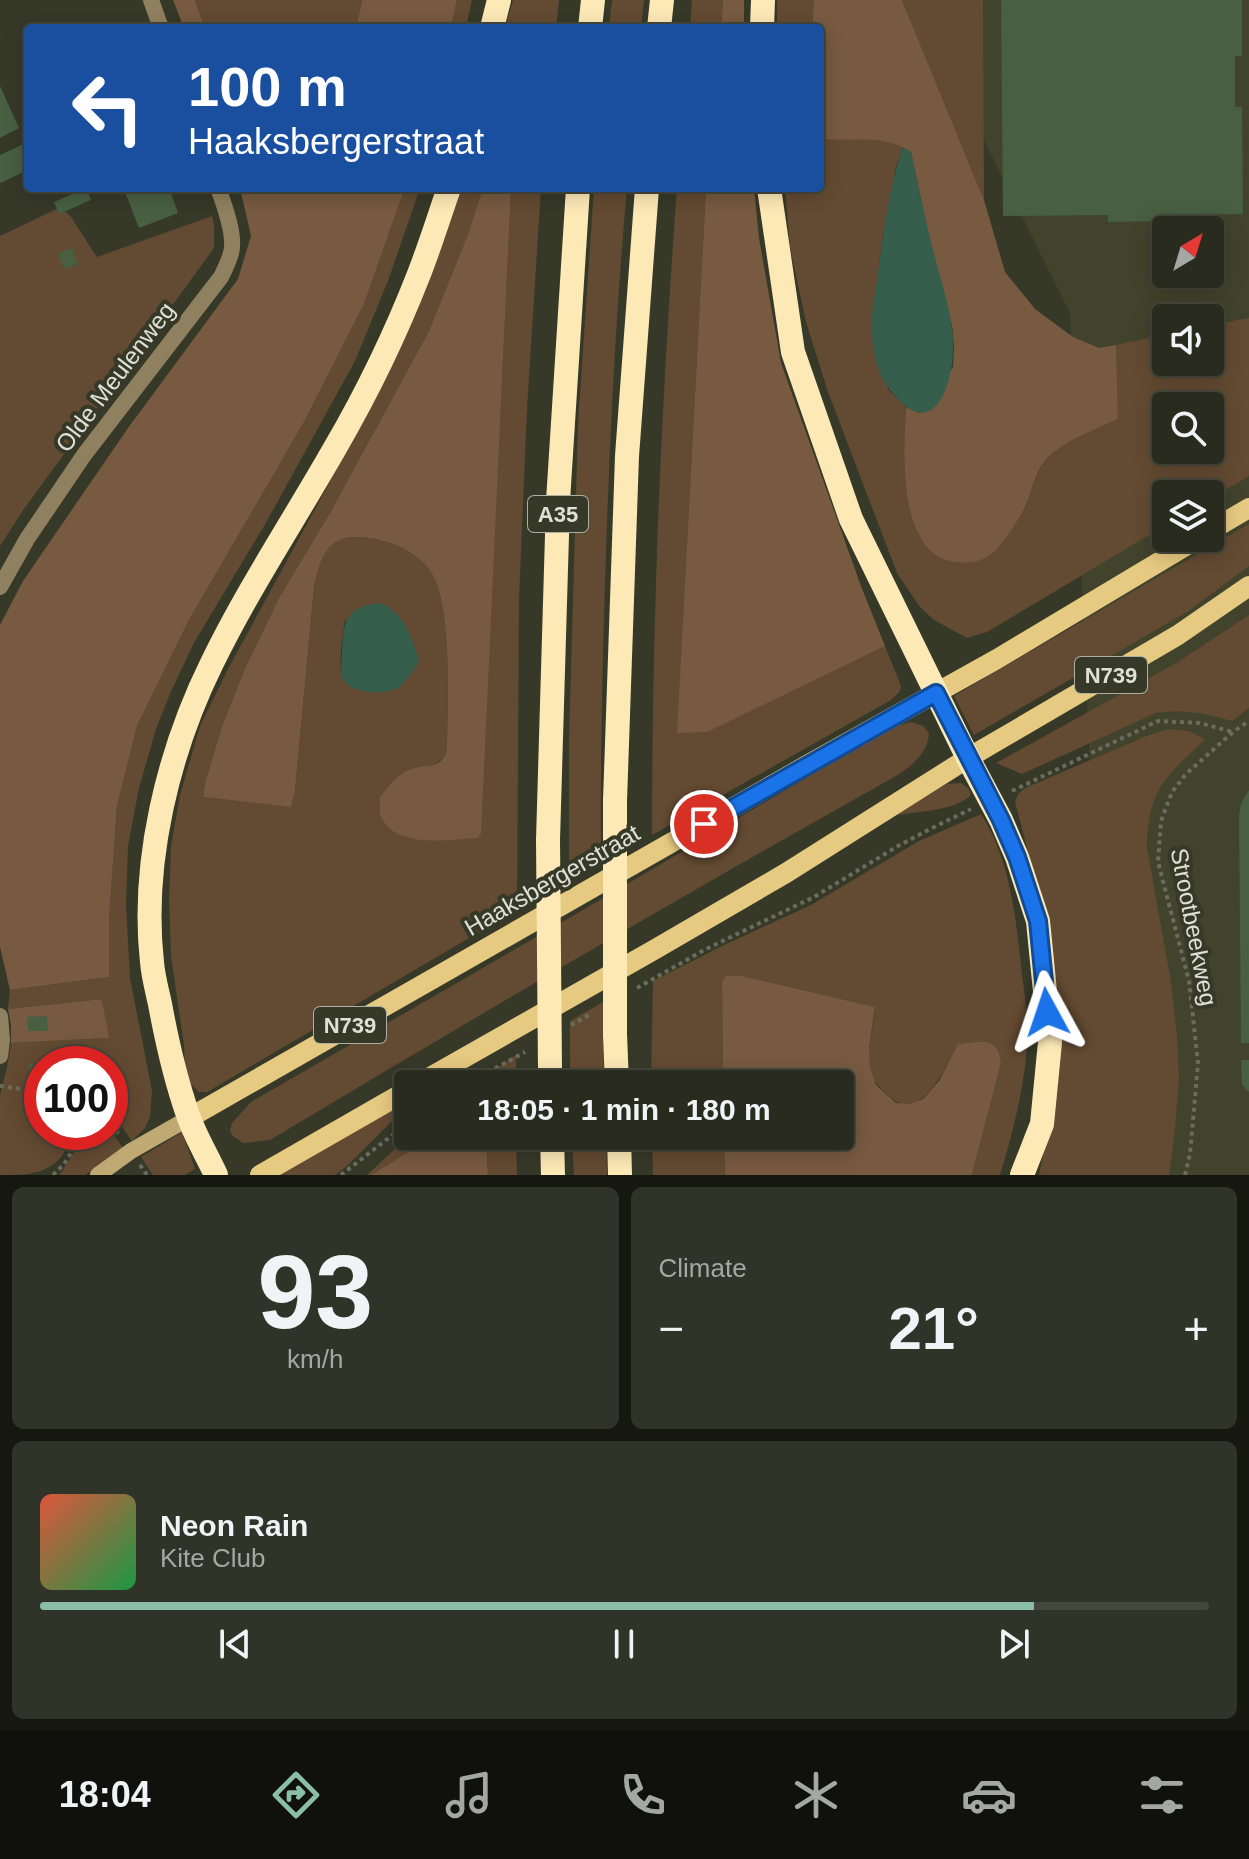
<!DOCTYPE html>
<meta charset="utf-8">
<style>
body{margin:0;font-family:Helvetica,sans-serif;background:#303327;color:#f1f3f6;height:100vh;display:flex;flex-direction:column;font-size:30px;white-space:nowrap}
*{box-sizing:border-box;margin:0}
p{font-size:26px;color:#a5a7a4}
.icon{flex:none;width:44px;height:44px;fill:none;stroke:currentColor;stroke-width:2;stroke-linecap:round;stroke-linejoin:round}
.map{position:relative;height:1175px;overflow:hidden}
.details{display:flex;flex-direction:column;gap:12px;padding:12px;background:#161810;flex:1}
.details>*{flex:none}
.hud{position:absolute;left:24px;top:24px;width:800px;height:168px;border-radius:8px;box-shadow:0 4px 20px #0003,0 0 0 2px #44473c;background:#1a4fa0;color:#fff;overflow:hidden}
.needle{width:52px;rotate:38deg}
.buttons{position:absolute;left:1152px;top:216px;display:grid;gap:16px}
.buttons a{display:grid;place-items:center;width:72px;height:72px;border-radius:8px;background:#282b1e;box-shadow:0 4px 20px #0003,0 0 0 2px #44473c;font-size:40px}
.speed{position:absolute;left:24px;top:1046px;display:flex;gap:16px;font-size:40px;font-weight:700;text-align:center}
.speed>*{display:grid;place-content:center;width:104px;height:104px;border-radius:50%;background:#282b1e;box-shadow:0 4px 20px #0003,0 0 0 2px #44473c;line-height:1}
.speed .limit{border:12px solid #d22;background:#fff;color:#111}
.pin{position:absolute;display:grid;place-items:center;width:68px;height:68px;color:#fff;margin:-34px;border:4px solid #fff;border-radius:50%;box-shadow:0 2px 8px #0007}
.me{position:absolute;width:88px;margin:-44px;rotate:355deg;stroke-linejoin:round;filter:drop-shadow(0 0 6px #0008)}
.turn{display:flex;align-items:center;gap:28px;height:168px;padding:0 32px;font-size:36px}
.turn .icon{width:104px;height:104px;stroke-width:2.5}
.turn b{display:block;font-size:56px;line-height:68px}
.big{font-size:60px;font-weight:800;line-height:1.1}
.details .card{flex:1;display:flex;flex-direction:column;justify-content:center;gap:12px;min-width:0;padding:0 28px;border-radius:12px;background:#303327}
.details .dial{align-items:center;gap:0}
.dial b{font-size:104px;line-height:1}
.song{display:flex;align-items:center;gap:24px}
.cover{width:96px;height:96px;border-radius:12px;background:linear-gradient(135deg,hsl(10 70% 55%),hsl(140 70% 35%))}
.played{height:8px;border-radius:4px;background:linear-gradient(90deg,#8abfa5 85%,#44473c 85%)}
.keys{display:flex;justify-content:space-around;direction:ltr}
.heat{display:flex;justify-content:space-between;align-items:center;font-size:44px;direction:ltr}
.details .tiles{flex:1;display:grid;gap:12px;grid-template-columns:1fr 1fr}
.card:last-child{grid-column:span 2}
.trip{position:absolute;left:394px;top:1070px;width:460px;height:80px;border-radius:8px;background:#282b1e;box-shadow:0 4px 20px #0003,0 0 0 2px #44473c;font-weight:800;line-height:80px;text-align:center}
.tabs{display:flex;height:128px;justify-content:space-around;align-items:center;background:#10110c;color:#a5a7a4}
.tabs .icon{width:56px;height:56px}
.tabs .current{color:#8abfa5}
.tabs b{font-size:36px;color:#f1f3f6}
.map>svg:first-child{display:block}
.built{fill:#41432c;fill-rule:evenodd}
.green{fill:#634a32;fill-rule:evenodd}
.forest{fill:#775a40}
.water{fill:#365e4c}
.building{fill:#485f41}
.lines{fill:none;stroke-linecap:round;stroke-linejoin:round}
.path{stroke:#6a6d5e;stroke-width:4;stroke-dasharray:4 4;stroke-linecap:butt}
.street{stroke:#8f815f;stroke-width:16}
.secondary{stroke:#c0aa73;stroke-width:16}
.primary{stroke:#e7ca81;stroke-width:20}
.highway{stroke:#fde9b6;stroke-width:24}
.highway-bridge{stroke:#fde9b6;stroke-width:24}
.route-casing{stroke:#114b97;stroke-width:20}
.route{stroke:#1a73e8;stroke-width:14}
.labels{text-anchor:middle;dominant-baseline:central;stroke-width:8;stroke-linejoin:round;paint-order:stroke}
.shield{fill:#363928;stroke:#acafa2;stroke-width:2}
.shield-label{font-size:22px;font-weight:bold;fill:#dfe1d6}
.street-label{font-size:24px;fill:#dfe1d6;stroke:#363928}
</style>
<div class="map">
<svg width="1249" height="1175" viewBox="0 0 1249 1175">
<rect width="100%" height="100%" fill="#363928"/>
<!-- built -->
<path class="built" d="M914,0H1249V1175H1091L1102,1045L1070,313ZM1166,230H1210V274H1166ZM1166,318H1210V362H1166ZM1166,406H1210V450H1166ZM1166,494H1210V538H1166Z"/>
<!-- green -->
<g class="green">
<path d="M195,0H362L356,28H205Z"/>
<path d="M457,0H472L466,28H451Z"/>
<path d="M513,0H559L556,28H505Z"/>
<path d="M612,0H644L641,28H609Z"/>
<path d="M692,0H723L721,28H690Z"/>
<path d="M777,0H814L812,28H777Z"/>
<path d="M902,0H983L984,200Z"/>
<path d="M820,139C847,141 879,134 903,147L896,167L882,242L872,322L875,354L888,389L906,407C904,452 903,495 920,537L996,550C1008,535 1019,520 1027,503C1035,484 1035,469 1052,454C1068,439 1098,429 1118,419L1116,345L1166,334V362H1210V325L1249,318V476L1210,499V494H1166V525L987,632L967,638L934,620L920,607L897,573L828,392L806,322L790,247L785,188H820ZM1166,406H1210V450H1166Z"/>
<path d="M405,188H420L388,281L355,361L267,521L195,641L172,689L156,729L139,788L128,846L126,906L130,978L152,1091L150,1117L145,1128L132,1141L120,1124L110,1116V1064H42V1132H75C69,1139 67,1147 63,1155C46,1175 28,1175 0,1175V1095L7,1067L11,1043L108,1038L102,999L8,1009L10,990L109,977V920L117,806L137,726L189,620L303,424L364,304Z"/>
<path d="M459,188H483L468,234L429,331L331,511L280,596L245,668L222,726L205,783L203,797L291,806L295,791L314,587C319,562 327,535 357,537C383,538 411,547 428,568C454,599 447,708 447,750C441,767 425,767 409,770L480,833L511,188H541L527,409L519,600L517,910L207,1092H199L190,1083L185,1072L184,1045L171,956L169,899L171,846L180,795L200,726L228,669L332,478L388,365ZM345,620L419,662C413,670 407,681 399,687C385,696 349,694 342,677C338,665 343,634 345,620Z"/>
<path d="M594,188H627C617,299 611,411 607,523C603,636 600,750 601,864L569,882V740L578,423Z"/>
<path d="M677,188H706L683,626L806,683L885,646L901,686L900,691L891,700L652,835C652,619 661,403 677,188Z"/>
<path d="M61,207L71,217L97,257L212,216L214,224V248L24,509L0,546V236Z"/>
<path d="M1249,524V566L1187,612L974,735L954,696Z"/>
<path d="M1249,615V708L1232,721C1205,713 1184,709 1156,713L1022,774L996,763L1178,662Z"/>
<path d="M911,722L923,726L929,733C928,753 912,766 896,776C685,894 477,1016 270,1140L243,1143L233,1136L230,1131L232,1123L251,1102L602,899L868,741L900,725Z"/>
<path d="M1169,729L1189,731L1205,739C1195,750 1183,759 1173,771C1152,792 1147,820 1147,848L1170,976L1177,1034L1179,1077L1175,1131L1169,1175H1039L1056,1091L1035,878L1015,802L1018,794L1025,788L1149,735Z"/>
<path d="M961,783L969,789L971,795C957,811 912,812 891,816L947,784Z"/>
<path d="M981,814C1011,861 1016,919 1022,974C1025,998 1029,1024 1027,1048C1023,1092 1013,1133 1000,1175H972L1001,1063C999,1035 981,1042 959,1044C947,1063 922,1125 891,1098C881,1089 873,1083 870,1069C866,1049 874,1027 875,1007L743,976L722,982L723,1084H651L653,981L724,945L811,905L919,841Z"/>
<path d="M603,1002L604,1084H570V1021Z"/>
<path d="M516,1055V1084H474Z"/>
<path d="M408,1097V1105L347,1166L335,1175H279Z"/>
<path d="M110,1130L123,1148L85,1175H59C70,1161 77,1144 89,1132H110Z"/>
<path d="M182,1132L195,1169L185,1175H153L141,1157Z"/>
<path d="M409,1136H434L371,1175H367Z"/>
<path d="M486,1136H516L517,1175H488Z"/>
<path d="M572,1136H606L607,1175H574Z"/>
<path d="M652,1136H724L725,1175H653Z"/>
</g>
<!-- forest -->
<g class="forest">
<path d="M173,0H195L205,28H184Z"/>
<path d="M362,0H457L451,28H356Z"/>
<path d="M723,0H744V28H721Z"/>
<path d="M814,0H902L984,200L1005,272L1035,309L1073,337L1099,348L1116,345L1118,419C1097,429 1071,438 1053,453C1036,467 1035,482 1028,500C1021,517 1010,533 999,547C987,561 972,564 955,562C896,554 904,449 906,407L920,413L953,367L954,347L952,325L929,237L911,152C882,133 852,142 820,139V28H812Z"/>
<path d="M240,188H405L364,304L303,424L189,620L137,726L117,806L109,920V977L10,990L0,947V625L23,581L128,428L238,279L251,236Z"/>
<path d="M483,188H511L481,833L478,838C450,839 394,850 381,816C379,811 380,803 380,797C388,787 396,775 409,770C426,763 440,771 447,750C447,708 454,599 428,568C411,547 383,538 357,537C327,535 319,562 314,587L295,791L291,807L203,797L205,783L222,726L245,668L280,596L331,511L429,331L468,234Z"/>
<path d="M706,188H754L759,238L781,363L861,586L885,646L707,732L677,733Z"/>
<path d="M726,976H743L875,1007L869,1048L870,1068L876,1085L896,1103L910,1104L923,1099L939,1081L958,1044C981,1042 999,1035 1001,1063L972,1175H725L724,1136H840V1084H723L722,982Z"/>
<path d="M102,999L109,1038L11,1043V1025L8,1009Z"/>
<path d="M434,1136H486L488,1175H371Z"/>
</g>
<!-- water -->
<g class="water">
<path d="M903,147L911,152C918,186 925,220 934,254C942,285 954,317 953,349C953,379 937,439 899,400C892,392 885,385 881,376C874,360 871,338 872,322C872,306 876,289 878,273C884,231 889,187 903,147Z"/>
<path d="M378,603C402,608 414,641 419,662C413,670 407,681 399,687C385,696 349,694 342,677C340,670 342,659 342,652C344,621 344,609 378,603Z"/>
</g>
<!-- building -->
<g class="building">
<path d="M1001,0H1242V56H1235V107H1242L1243,214L1169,215V221L1108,222V215L1003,216Z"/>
<path d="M0,86L19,128L0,138Z"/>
<path d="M28,142V170L0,183V155Z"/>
<path d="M86,188L91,200L59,214L54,202Z"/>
<path d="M136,188H169L178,213L139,228L125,192Z"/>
<path d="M72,248L78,264L64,269L58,254Z"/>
<path d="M1249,790V1043H1241L1239,816L1241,803Z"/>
<path d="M47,1016L48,1031H28L27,1017Z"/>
<path d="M1241,1060H1249V1092L1242,1085Z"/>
<path d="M42,1063V1078L29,1079V1064Z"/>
</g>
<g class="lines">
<!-- path -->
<g class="path">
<path d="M1012,791L1158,721L1200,723L1233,732"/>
<path d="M637,988L706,949L814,897L898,846L930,829L971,809"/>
<path d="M571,1025L591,1014"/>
<path d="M467,1084L525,1052"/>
<path d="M0,1086L42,1092"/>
<path d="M110,1125L120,1135"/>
<path d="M140,1165L147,1175"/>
<path d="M53,1175L64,1164L84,1132"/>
<path d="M341,1175L408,1123"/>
<path d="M1185,1175L1190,1154L1198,1063L1189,981L1158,862L1161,821L1172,792L1186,774L1233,732L1249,721"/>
</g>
<!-- street -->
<g class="street">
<path d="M151,0L161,28"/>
<path d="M0,587L27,539L84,455L221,277C225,269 229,261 231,253C236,236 224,204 218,188"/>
<path d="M0,1016L2,1040L0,1056"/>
</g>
<!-- secondary -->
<path class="secondary" d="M98,1175L131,1151L189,1118"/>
<!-- primary -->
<g class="primary">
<path d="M1210,531L1249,508"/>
<path d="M418,1084L652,951L786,873L968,758L1178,635L1249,586"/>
<path d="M189,1118L809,764L997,659L1199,538"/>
<path d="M260,1175L408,1090"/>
</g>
<!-- highway -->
<g class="highway">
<path d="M492,28L499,0"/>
<path d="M590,28L593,0"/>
<path d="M659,28L662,0"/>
<path d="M762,28L763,0"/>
<path d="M769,188L793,352L851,519L968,758L1001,820L1017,857L1038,921L1050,1042L1042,1124L1022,1175"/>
<path d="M615,801L627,456L647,188"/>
<path d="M548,840L558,501L578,188"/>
<path d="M615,1034L617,1084"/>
<path d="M552,1136L553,1175"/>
<path d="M619,1136L620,1175"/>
<path d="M216,1175C207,1155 195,1136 188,1115C175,1078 167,1042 160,1004C157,990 153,976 152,962C141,863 168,752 212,663C248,589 294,520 335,448C367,393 396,333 419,274C430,246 439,217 449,188"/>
</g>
<!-- highway-bridge -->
<g class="highway-bridge">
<path d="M548,840L550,1070"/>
<path d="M615,1034V801"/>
</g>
</g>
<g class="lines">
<defs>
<path id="route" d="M704,824L936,693L1001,820L1017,857L1038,921L1047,1012"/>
</defs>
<!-- route casing -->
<use href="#route" class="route-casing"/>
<!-- route -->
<use href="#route" class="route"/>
</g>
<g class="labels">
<!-- shield labels -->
<g class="shield">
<rect x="528" y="496" width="60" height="36" rx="6"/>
<rect x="1075" y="657" width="72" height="36" rx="6"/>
<rect x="314" y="1007" width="72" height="36" rx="6"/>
</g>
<g class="shield-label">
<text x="558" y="514">A35</text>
<text x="1111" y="675">N739</text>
<text x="350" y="1025">N739</text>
</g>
<!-- street labels -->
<g class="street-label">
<text transform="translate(115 377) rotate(-53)">Olde Meulenweg</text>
<text transform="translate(552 880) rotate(-30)">Haaksbergerstraat</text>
<text transform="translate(1194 927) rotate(79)">Strootbeekweg</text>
</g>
</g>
</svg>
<div class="buttons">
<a><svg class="needle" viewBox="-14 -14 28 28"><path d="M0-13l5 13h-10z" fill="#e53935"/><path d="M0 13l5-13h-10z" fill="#a5a7a4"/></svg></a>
<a><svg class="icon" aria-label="sound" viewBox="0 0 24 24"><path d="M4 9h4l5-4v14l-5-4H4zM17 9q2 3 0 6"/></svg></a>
<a><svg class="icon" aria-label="search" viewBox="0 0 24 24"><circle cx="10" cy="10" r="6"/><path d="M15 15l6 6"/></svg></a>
<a><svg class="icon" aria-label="layers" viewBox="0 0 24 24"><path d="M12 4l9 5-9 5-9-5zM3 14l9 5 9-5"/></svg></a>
</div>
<div class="speed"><div class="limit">100</div></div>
<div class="pin" style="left:704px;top:824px;background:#d93025"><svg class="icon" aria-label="arrive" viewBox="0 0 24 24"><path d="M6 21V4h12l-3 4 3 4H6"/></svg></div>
<svg class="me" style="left:1047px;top:1012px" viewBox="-20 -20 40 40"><path d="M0-17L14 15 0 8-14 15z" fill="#1a73e8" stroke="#fff" stroke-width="4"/></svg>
<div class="trip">18:05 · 1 min · 180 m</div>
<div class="hud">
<div class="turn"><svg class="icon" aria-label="left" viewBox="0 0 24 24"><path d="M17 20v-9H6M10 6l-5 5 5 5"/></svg><div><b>100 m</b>Haaksbergerstraat</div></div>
</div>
</div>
<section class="details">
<div class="tiles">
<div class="card dial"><b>93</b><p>km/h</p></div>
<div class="card"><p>Climate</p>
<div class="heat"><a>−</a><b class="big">21°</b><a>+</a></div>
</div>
<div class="card">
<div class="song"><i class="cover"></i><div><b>Neon Rain</b><p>Kite Club</p></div></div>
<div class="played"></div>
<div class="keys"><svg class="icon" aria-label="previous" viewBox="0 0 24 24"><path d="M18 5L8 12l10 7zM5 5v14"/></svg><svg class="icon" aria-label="pause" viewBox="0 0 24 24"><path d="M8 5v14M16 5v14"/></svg><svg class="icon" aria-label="next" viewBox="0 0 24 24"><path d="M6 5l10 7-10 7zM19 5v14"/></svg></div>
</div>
</div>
</section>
<nav class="tabs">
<b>18:04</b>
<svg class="icon current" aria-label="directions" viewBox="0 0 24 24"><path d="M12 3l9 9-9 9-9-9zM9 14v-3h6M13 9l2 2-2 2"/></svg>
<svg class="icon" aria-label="music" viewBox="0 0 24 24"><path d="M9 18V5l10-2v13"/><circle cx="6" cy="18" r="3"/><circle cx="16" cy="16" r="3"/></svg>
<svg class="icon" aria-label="phone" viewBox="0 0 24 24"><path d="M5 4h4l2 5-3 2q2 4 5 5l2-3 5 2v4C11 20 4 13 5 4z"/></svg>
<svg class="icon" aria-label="climate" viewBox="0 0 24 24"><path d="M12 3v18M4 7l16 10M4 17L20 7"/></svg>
<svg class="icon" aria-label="car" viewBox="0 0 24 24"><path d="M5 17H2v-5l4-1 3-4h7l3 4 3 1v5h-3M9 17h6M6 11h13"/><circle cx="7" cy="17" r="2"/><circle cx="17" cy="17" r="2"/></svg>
<svg class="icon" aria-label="filters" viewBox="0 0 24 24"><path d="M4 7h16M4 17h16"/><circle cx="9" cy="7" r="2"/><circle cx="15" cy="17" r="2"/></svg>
</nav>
